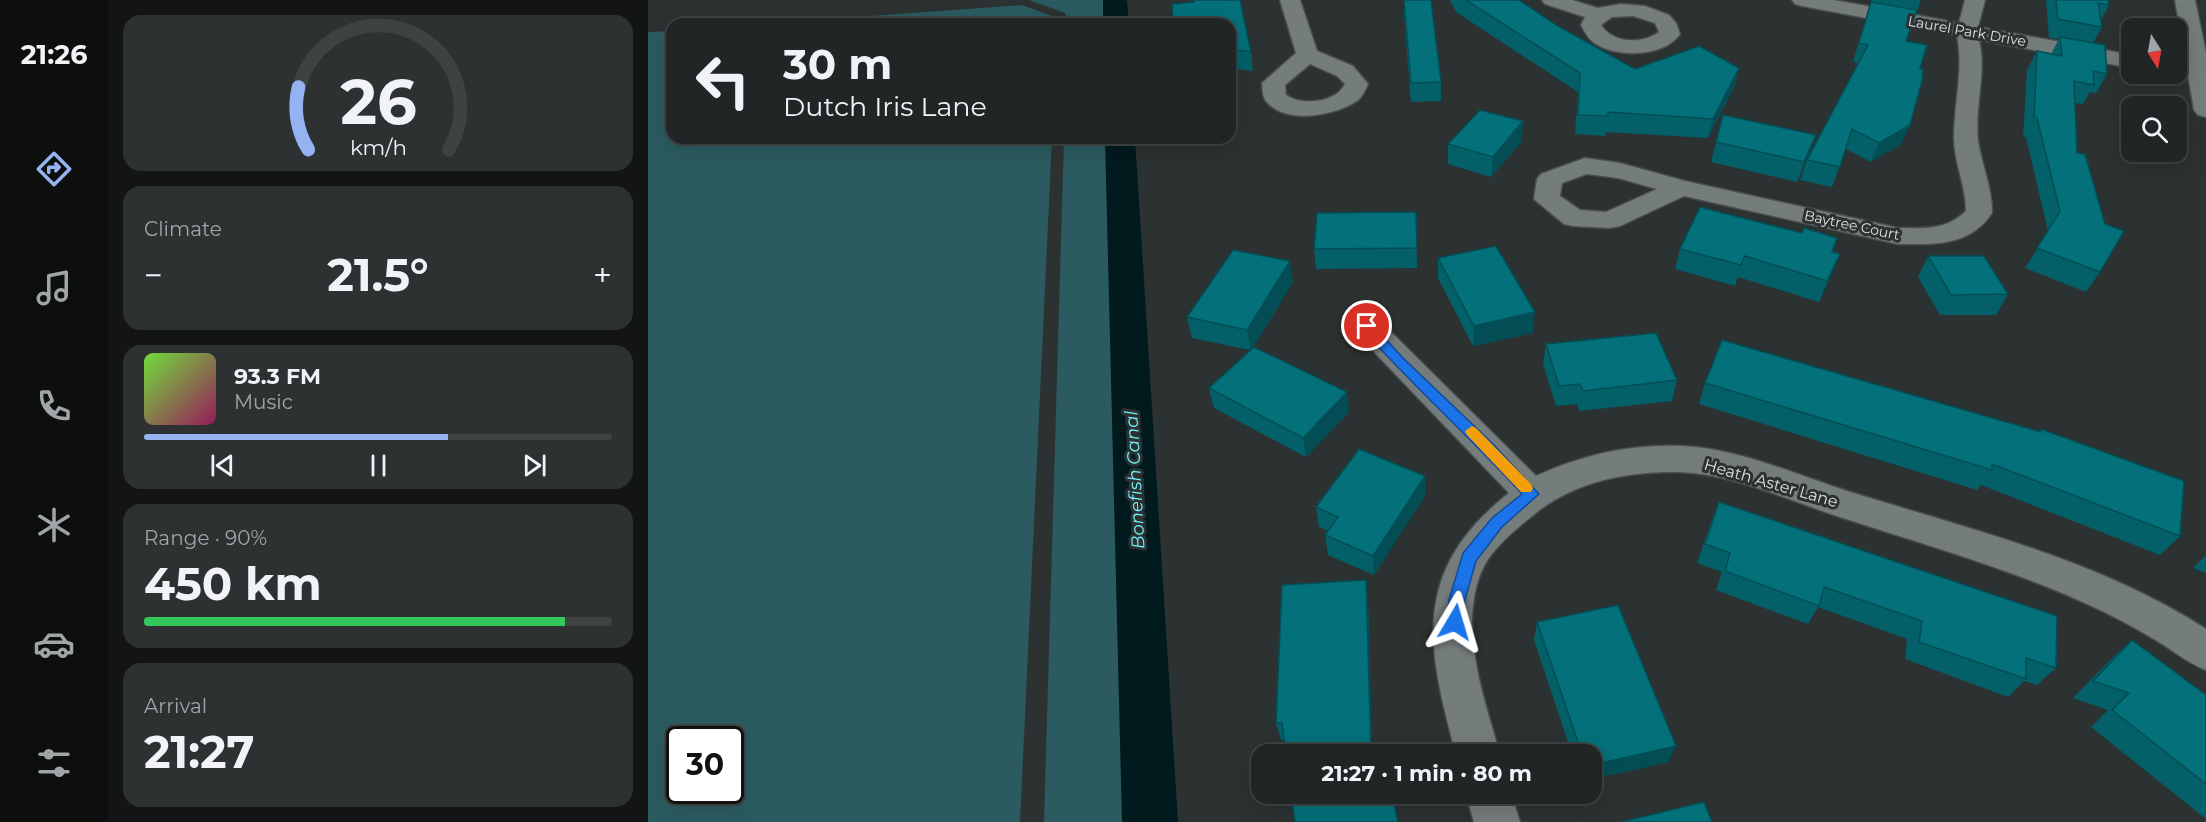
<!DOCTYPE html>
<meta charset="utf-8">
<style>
body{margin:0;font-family:Montserrat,sans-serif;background:#2d3132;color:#f1f3f6;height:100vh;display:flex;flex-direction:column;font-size:22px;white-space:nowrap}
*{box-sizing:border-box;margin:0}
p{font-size:20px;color:#a2a5a7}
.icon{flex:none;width:33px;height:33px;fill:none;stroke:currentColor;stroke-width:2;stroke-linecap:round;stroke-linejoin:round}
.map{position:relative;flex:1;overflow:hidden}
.details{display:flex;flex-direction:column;gap:15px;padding:15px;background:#121415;width:540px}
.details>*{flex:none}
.top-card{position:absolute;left:18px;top:18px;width:570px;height:126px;border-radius:18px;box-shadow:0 6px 24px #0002,0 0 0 2px #3e4243;background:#212526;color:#f1f3f6;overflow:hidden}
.needle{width:39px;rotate:169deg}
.fabs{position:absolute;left:1473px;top:18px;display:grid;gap:12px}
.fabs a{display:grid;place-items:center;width:66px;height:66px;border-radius:12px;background:#212526;box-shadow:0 6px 24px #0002,0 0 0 2px #3e4243;font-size:30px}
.speed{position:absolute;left:18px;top:726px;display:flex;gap:12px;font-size:30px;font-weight:700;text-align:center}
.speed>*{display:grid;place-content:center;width:78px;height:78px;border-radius:50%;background:#212526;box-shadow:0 6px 24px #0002,0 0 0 2px #3e4243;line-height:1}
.speed .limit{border:3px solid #111;border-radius:9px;background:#fff;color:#111}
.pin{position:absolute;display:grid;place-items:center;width:51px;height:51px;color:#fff;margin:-26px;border:3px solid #fff;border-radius:50%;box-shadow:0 2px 6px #0007}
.me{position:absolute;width:66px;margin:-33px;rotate:7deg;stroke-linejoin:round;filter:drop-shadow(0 0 4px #0008)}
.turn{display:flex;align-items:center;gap:21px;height:126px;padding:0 18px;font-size:27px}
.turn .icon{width:78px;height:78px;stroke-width:2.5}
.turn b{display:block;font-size:42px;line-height:51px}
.big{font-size:45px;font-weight:700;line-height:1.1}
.details .tile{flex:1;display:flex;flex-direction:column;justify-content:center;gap:9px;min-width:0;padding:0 21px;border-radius:18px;background:#2d3132}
.details .dial{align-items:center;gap:0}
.dial svg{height:156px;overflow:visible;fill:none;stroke:#3e4243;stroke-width:7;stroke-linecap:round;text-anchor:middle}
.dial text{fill:#f1f3f6;stroke:none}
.song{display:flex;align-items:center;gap:18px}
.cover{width:72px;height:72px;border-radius:9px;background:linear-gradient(135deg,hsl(100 70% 55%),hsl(330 70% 35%))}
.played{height:6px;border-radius:3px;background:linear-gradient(90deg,#95b2f1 65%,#3e4243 65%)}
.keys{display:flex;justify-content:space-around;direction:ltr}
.heat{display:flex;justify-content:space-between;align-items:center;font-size:33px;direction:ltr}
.charge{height:9px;border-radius:4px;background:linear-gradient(90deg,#34c759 90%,#3e4243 0)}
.trip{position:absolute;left:603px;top:744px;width:351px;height:60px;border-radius:18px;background:#212526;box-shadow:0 6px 24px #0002,0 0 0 2px #3e4243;font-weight:700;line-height:60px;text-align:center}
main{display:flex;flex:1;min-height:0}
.tab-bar{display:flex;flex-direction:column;width:108px;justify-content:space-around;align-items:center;background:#0d0f0f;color:#a2a5a7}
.tab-bar .icon{width:42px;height:42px}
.tab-bar .current{color:#95b2f1}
.tab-bar b{font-size:27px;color:#f1f3f6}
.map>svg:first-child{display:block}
.green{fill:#2b5b60;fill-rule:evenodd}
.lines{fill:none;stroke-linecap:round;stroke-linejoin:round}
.canal{fill:#001a1d;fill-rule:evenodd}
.minor-casing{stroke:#484d4e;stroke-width:3}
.minor{fill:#757c7c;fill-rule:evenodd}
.wall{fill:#036068}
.shaded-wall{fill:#034e55}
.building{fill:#047079;stroke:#034e55;stroke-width:1.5}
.route{fill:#1a73e8;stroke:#114b97;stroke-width:1.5}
.slow{fill:#f59e0b}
.labels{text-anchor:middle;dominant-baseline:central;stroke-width:6;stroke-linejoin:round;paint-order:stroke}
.far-street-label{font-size:14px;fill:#dde0e1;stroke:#2c3132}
.street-label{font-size:16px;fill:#dde0e1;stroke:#2c3132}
.water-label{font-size:18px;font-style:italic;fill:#71f0fd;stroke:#2c3132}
</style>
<main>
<nav class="tab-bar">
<b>21:26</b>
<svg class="icon current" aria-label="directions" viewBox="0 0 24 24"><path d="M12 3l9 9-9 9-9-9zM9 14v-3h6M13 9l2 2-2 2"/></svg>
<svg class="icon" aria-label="music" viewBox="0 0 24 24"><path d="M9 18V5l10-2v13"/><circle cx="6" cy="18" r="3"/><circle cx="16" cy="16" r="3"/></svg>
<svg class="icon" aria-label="phone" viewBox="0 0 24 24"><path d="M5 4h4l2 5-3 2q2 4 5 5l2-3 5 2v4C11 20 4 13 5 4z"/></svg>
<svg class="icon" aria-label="climate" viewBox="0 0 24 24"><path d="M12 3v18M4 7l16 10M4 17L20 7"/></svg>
<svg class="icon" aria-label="car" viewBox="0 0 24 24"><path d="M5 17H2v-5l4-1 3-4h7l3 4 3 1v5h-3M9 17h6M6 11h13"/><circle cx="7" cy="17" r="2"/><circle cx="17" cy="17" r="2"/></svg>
<svg class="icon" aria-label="filters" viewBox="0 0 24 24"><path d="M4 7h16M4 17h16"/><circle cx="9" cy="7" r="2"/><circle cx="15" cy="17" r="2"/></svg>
</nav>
<section class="details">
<div class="tile dial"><svg viewBox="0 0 100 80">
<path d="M14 69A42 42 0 1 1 86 69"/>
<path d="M14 69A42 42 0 0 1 9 37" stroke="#95b2f1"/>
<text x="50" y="56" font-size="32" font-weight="700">26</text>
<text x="50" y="72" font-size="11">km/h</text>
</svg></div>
<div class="tile"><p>Climate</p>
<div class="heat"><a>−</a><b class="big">21.5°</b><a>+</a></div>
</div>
<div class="tile">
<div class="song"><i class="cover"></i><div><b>93.3 FM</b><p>Music</p></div></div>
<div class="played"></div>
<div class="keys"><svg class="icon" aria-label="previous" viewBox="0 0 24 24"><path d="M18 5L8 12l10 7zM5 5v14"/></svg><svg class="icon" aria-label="pause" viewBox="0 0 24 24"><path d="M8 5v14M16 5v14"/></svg><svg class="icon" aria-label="next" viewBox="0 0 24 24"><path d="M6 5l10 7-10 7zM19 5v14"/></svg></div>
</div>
<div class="tile"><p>Range · 90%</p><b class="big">450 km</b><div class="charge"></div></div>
<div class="tile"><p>Arrival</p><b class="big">21:27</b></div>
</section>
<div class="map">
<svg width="1558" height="822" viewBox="0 0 1558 822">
<rect width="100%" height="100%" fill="#2c3132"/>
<!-- green -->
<g class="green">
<path d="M381,0H469L470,24H420L417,13Z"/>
<path d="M374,5L409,18V24H113Z"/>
<path d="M24,31V138H404L372,822H0V32ZM32,740H82V790H32Z"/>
<path d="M416,138H473L482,822H396Z"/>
</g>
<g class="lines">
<!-- canal -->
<g class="canal">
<path d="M455,0H479L481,24H455Z"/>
<path d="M457,138H487L530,822H474Z"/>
</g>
<defs>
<g id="minor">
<path d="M632,0H652L669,51L705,66L720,84C717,90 715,96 710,100C688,116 637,125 618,101C614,96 615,89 614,83L648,53ZM662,64L689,76L697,84C688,103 654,106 638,95L637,85Z"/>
<path d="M894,0H924L950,8L973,4L997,6L1021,15L1028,23L1032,34C1016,57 970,58 948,44C940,39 937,32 933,25L937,17L897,4ZM985,16L1007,23L1011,32C995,44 965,44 953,25L964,17Z"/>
<path d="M1144,0H1186L1311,23L1317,0H1337L1330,27L1484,55V68L1331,40C1339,73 1326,107 1330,141C1334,166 1344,187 1344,213C1321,247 1287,244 1250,244L1036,196L972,226L962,228L925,226L916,224L886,199L889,179L893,174L937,158L972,163L1037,181L1250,228C1277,228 1297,231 1318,211C1318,186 1306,162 1306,138C1306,103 1316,70 1309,35L1154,6L1147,4ZM939,174L970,178L1009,189L958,212L932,210L912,196L914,183Z"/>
<path d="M1527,0H1547L1558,53V117L1550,115L1546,110Z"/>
<path d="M719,316L730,319L888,476C934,455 982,444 1033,446C1089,448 1146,474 1199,491C1320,529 1450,559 1558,629V670C1540,663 1527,652 1511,642C1491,630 1471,619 1450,609C1367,570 1277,545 1189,516C1140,500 1085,474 1032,472C980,471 925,481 884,516C868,529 846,547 836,566C808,622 836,699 852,754H808C779,647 762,571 861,493L708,333L704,326L708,319Z"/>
<path d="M818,794H863L872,822H826Z"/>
</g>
</defs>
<!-- minor casing -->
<use href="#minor" class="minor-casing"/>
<!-- minor -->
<use href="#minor" class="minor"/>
</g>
<!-- wall -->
<g class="wall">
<path d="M756,0L793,82V101L763,102L756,14Z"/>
<path d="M802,0H871L910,26L987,69L1091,68L1086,87L1060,138L958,132L957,136L927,134L930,92L808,12Z"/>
<path d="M1223,0H1273L1258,41L1272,69L1262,125L1253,144L1223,162L1198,149L1184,187L1152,180L1159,160L1211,63L1205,62L1222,4Z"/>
<path d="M1398,0H1460L1461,5L1453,20L1454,27L1445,43L1459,74L1448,93L1442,92L1435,104L1427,103L1429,153L1452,272L1438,292L1377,268L1400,231L1378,137H1375L1379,70L1389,51L1403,54L1411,39L1401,38Z"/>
<path d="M582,24L603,52L605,71L582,68Z"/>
<path d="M1075,115L1161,154L1149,182L1063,162Z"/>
<path d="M874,141L843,177L800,164V144Z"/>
<path d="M768,212L769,268L668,269L666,249Z"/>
<path d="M1032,249L1184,252L1192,254L1171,302L1090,277L1087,286L1027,269Z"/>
<path d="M1280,256L1360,294L1348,315H1292L1270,277Z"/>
<path d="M790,258L885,333L825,346L790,278Z"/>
<path d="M645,282L604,349L701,412L658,457L566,408L561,388L602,350L544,338L539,317Z"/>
<path d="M898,344L1029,380L1024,401L931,411L929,404L908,406L895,364Z"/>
<path d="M1057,383L1392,431L1393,429L1532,536L1512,555L1333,485L1329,490L1051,404Z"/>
<path d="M777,496L726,575L680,555L677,535L680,531L671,527L668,507Z"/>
<path d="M1071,502L1408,668L1389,685L1376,681L1360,697L1257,659L1259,639L1170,607L1160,624L1068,590L1074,572L1049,563L1063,522Z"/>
<path d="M1558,555V573L1545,568Z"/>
<path d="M718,580L720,599L724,750L736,754L633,740L628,723Z"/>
<path d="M889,622L1028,746L1020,762L944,779V754H924L886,640Z"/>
<path d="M1484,640L1558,695V819L1443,727L1460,710L1425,698L1464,658Z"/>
</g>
<!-- shaded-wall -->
<g class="shaded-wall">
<path d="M1091,68L1086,87L1060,138L1065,119Z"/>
<path d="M875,121L874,141L843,177L845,157Z"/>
<path d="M1262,125L1253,144L1223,162L1231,143Z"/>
<path d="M1168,135L1161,154L1149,182L1156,162Z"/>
<path d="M1192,254L1184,275L1171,302L1179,281Z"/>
<path d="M642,261L645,282L603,351L599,330Z"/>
<path d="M887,312L885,333L825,346L826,326Z"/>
<path d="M699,392L701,412L658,457L655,438Z"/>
<path d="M777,476V496L726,575L725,556Z"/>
<path d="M718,580L720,599L724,754H723Z"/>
<path d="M1028,746L1020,762L944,779V765Z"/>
</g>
<!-- building -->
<g class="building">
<path d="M546,0H592L603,52L582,49V24H525L524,4L546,2Z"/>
<path d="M756,0H783L793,82L763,83Z"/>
<path d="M818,0H871L910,26L987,69L1051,46L1091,68L1065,119L960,112V116L930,115L932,73Z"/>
<path d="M1408,0H1460L1461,5L1450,3L1454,27L1410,19Z"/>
<path d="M1223,2L1269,10L1258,41L1279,45L1272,69H1275L1274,81L1262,125L1231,143L1204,129L1192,167L1159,160L1220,45L1211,43Z"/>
<path d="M1412,37L1457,45L1459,74L1445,71L1446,85L1426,81L1429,153L1437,154L1457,224L1476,231L1452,272L1389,248L1412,211L1389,118L1386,117L1389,51L1414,56Z"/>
<path d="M832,110L875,121L845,157L800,144Z"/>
<path d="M1075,115L1168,135L1156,162L1068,142Z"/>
<path d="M1052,207L1154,233L1156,228L1189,238L1184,252L1192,254L1179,281L1097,256L1093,265L1032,249Z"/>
<path d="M768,212L769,248L666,249L669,213Z"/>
<path d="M848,246L887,312L826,326L790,258Z"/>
<path d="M585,250L642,261L599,330L539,317Z"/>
<path d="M1280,256H1336L1360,294L1303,295Z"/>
<path d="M1008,333L1029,380L935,391L932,384L911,386L898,344Z"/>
<path d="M1074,340L1393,432V429L1536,481L1532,536L1344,464V470L1057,383Z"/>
<path d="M606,347L699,392L655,438L561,388Z"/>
<path d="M711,449L777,476L725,556L677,535L690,517L668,507Z"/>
<path d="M1071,502L1409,616L1408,668L1378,658V679L1271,642L1274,621L1176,587L1171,606L1077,571L1082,553L1057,544Z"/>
<path d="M718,580L723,750L735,748L736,754H638L634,723H628L634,585Z"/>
<path d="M970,605L1028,746L944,765V754H934L889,622Z"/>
<path d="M1484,640L1558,695V784L1464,710L1481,693L1445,681Z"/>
<path d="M643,794H744L750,822H647Z"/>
<path d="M1056,802L1064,822H973Z"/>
</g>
<!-- route -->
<path class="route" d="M719,322L723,323L755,358L845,444L891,494L854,527L828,561L817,600L813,627L807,629L801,627L799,622L801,600L815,553L844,518L874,494C822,437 765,386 714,329V323Z"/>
<!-- slow -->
<path class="slow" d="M824,426L828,428L883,484L885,488L883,492H873L819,435L817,431Z"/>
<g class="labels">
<!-- far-street labels -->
<g class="far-street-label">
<text transform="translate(1319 31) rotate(10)">Laurel Park Drive</text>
<text transform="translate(1204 225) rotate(12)">Baytree Court</text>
</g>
<!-- street labels -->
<g class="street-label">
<text transform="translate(1123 483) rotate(16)">Heath Aster Lane</text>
</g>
<!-- water labels -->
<g class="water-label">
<text transform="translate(487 480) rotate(-93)">Bonefish Canal</text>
</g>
</g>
</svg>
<div class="fabs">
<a><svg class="needle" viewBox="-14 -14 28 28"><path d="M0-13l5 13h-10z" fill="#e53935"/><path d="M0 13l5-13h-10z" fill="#a2a5a7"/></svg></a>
<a><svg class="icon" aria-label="search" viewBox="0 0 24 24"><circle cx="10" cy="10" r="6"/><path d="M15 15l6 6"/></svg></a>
</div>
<div class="speed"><div class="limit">30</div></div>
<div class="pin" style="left:719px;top:326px;background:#d93025"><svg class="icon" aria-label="arrive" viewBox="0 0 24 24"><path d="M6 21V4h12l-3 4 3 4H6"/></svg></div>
<svg class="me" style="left:807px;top:622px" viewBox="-20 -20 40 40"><path d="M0-17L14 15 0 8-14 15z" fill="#1a73e8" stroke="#fff" stroke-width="4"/></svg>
<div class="trip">21:27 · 1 min · 80 m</div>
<div class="top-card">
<div class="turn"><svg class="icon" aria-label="left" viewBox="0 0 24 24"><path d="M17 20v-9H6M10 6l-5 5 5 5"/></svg><div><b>30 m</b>Dutch Iris Lane</div></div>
</div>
</div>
</main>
